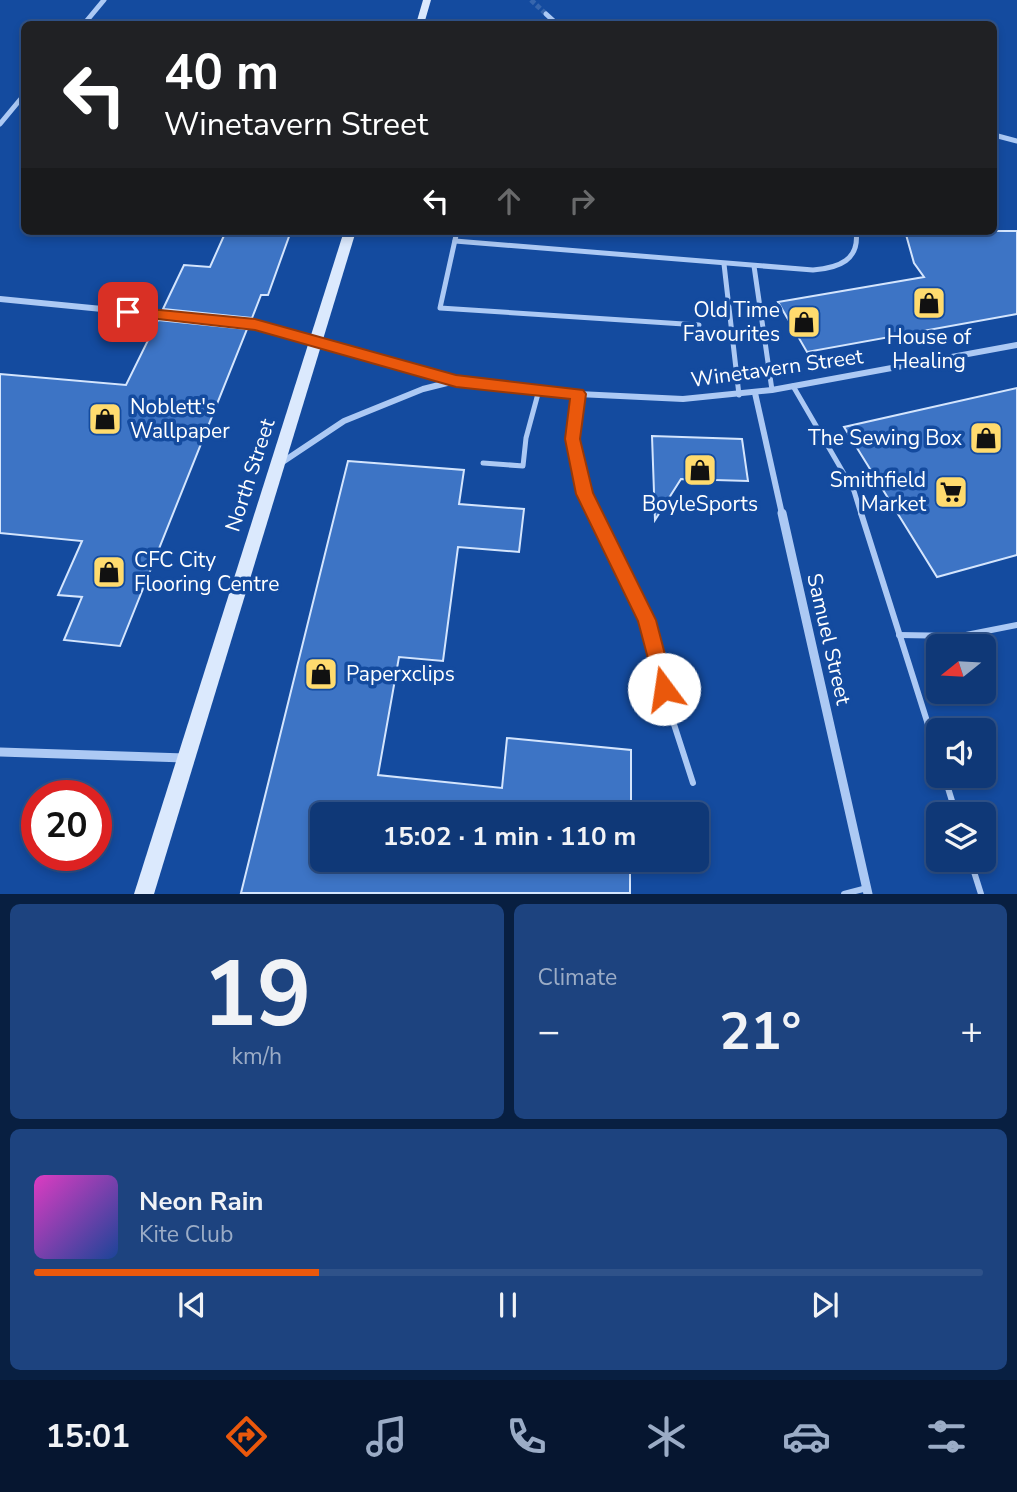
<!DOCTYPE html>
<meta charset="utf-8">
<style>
body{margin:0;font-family:"Nunito Sans",sans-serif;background:#1d437f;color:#f1f3f6;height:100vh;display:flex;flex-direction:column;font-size:26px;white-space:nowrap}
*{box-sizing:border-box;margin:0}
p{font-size:23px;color:#9bacc6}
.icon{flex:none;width:38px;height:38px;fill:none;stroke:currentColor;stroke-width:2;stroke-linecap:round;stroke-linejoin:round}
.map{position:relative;height:894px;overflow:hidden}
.panel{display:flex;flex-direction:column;gap:10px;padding:10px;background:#081f41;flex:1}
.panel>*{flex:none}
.guide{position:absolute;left:21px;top:21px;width:976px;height:214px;border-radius:10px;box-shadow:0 4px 10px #0003,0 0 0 2px #2f5289;background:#202124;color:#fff;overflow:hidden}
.needle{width:46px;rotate:252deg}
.tools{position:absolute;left:926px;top:634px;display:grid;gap:14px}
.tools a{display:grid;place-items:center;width:70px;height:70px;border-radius:10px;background:#0f3877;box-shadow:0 4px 10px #0003,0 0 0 2px #2f5289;font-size:35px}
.speed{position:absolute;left:21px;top:780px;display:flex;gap:14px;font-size:35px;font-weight:700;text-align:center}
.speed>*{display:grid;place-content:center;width:91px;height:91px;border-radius:50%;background:#0f3877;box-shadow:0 4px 10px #0003,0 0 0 2px #2f5289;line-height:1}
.speed .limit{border:10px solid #d22;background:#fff;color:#111}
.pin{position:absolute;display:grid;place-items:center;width:60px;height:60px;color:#fff;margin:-30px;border-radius:14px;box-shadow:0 4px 10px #0006}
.me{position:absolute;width:77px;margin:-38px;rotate:346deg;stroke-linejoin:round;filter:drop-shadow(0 0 5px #0008)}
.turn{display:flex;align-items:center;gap:24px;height:147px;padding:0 28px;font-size:32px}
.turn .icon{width:91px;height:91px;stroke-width:2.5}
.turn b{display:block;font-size:49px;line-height:60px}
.lanes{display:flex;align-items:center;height:66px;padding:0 28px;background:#0003;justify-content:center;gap:35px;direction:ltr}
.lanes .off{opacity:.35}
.big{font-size:52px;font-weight:700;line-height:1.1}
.panel .tile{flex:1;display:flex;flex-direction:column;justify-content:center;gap:10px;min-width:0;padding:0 24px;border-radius:10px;background:#1d437f}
.panel .dial{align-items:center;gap:0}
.dial b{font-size:91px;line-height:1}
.song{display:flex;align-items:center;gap:21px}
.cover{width:84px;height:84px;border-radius:10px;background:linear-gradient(135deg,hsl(310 70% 55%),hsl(220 70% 35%))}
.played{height:7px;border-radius:4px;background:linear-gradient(90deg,#ea580c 30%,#2f5289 30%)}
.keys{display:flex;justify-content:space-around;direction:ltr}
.heat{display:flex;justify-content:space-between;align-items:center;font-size:38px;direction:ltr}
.panel .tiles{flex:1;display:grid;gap:10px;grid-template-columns:1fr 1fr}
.tile:last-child{grid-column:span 2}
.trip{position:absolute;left:310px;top:802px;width:399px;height:70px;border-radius:10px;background:#0f3877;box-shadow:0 4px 10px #0003,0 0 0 2px #2f5289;font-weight:700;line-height:70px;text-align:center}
.tabs{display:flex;height:112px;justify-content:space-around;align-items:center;background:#061630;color:#9bacc6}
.tabs .icon{width:49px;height:49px}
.tabs .on{color:#ea580c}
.tabs b{font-size:32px;color:#f1f3f6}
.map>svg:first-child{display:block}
.building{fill:#3d74c5;stroke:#d4e5fd;stroke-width:2}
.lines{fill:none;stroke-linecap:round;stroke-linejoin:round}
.street-tunnel{stroke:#3766ad;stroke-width:5;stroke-dasharray:5 2.5;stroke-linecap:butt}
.lane-far1{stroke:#acc9f4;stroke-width:5}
.lane{stroke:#acc9f4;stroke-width:6}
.street-far2{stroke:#acc9f4;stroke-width:5}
.street-far1{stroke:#acc9f4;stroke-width:6}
.street{stroke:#acc9f4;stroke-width:9}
.secondary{fill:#dbe9fd;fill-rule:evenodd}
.route{fill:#ea580c;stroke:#983908;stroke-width:2}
.labels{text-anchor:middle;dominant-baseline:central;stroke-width:7;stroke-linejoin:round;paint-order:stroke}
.poi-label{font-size:21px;fill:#fff;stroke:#144b9f;text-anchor:end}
.street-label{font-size:21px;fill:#fff;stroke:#144b9f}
</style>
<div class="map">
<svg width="1017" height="894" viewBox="0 0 1017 894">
<rect width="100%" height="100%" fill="#144b9f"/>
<!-- building -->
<g class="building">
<path d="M226,231H291L268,295H261L252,318L163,309L184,265L210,267Z"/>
<path d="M905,231H1017V314L807,352L778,302L924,277L914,263Z"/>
<path d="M158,320L247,329L120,646L64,640L82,597L58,595L82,541L0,533V374L126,385Z"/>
<path d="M1017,388V555L937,577L844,427Z"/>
<path d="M652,436L742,439L748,481L681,479L655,520Z"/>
<path d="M348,461L464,470L459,504L524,509L519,552L458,547L443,661L399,657L378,775L502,788L507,738L631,750V814H322V859H630V893H241Z"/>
</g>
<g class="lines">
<!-- street-tunnel -->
<path class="street-tunnel" d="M531,0L546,14"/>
<!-- lane-far1 -->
<g class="lane-far1">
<path d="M457,231L440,308L699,325"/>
<path d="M455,241L813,270C839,268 860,260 856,231"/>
<path d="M724,264L739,395"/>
<path d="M754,266L772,390"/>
<path d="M793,386L854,491L861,514"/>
<path d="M578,394L572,439L585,494L595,514"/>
<path d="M483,463L523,466L526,438L539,390"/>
</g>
<!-- lane -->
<g class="lane">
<path d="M594,513L647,620L670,712L693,783"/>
<path d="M861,513L938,756"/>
<path d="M899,635L961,636L1017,625"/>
<path d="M944,775L956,814"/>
<path d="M970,859L981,894"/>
<path d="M844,894L867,888"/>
</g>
<!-- street-far2 -->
<g class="street-far2">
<path d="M546,14L557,24H566"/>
<path d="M84,24L104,0"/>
<path d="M0,124L24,95"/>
<path d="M994,135L1017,141"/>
</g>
<!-- street-far1 -->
<g class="street-far1">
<path d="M0,299L255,324L456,381L578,394L683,399L772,390L1017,345"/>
<path d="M755,393L782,514"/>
<path d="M281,463L344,421L423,389L455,381"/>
</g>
<!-- street -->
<g class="street">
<path d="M782,513L868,894"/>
<path d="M0,752L185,758"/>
</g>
<!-- secondary -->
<g class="secondary">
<path d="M423,0H431L424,24H416Z"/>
<path d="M344,231H356L154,894H134Z"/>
</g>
</g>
<!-- route -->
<path class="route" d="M128,307L255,319L456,375L583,390L586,394L580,439L593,493L656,620L674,689L671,696L664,698L658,696L638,621L576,494L565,439L570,399L456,387L255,330L123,315V308Z"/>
<!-- icons -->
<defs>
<symbol id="shop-square" viewBox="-11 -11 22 22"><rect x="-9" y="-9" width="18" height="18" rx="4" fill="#ffdb6e" stroke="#144b9f"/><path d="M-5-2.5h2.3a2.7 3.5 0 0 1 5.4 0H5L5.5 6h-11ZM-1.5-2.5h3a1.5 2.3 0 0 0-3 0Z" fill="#111"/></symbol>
<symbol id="supermarket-square" viewBox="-11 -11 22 22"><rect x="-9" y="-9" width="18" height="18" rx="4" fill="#ffdb6e" stroke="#144b9f"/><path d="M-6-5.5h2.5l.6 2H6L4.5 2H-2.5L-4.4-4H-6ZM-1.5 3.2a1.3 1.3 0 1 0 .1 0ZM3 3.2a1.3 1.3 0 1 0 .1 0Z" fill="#111"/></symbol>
</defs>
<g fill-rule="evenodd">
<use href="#shop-square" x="910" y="284" width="38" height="38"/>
<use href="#shop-square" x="785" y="303" width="38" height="38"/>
<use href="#shop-square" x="86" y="400" width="38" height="38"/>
<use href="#shop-square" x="967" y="419" width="38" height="38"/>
<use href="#shop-square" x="681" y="451" width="38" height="38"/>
<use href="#supermarket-square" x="932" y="473" width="38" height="38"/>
<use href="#shop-square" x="90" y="553" width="38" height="38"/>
<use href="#shop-square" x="302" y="655" width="38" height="38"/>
</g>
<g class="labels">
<!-- poi labels -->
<g class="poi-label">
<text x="780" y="310">Old Time<tspan x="780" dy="24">Favourites</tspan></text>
<text x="929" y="337" text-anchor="middle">House of<tspan x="929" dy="24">Healing</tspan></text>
<text x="130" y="407" text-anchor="start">Noblett's<tspan x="130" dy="24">Wallpaper</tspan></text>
<text x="962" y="438">The Sewing Box</text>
<text x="926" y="480">Smithfield<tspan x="926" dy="24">Market</tspan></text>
<text x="700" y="504" text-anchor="middle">BoyleSports</text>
<text x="134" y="560" text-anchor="start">CFC City<tspan x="134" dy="24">Flooring Centre</tspan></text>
<text x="346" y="674" text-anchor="start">Paperxclips</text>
</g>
<!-- street labels -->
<g class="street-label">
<text transform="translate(777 368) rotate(-8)">Winetavern Street</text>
<text transform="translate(250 475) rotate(-72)">North Street</text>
<text transform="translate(829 639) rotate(77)">Samuel Street</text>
</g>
</g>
</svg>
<div class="tools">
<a><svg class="needle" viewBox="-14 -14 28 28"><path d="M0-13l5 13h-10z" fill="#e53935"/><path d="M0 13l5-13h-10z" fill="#9bacc6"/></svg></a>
<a><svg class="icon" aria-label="sound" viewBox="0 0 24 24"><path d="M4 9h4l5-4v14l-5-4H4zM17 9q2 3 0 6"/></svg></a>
<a><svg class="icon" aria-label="layers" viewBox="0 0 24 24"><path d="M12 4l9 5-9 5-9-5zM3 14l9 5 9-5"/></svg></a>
</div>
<div class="speed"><div class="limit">20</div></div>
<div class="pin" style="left:128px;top:312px;background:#d93025"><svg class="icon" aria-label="arrive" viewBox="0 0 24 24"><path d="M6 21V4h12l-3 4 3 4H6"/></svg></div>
<svg class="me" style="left:664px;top:689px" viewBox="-20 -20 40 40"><circle r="19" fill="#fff"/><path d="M0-13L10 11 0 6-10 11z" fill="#ea580c"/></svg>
<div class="trip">15:02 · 1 min · 110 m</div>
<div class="guide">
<div class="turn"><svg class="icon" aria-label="left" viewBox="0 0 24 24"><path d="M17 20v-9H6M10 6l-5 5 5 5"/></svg><div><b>40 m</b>Winetavern Street</div></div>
<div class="lanes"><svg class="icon" aria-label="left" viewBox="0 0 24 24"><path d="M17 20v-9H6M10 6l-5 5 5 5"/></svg><svg class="icon off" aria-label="ahead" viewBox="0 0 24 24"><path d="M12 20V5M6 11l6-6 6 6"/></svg><svg class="icon off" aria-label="right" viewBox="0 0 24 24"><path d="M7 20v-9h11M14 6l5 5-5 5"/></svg></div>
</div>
</div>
<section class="panel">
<div class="tiles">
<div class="tile dial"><b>19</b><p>km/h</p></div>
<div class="tile"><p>Climate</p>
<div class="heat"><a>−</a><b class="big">21°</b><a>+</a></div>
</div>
<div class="tile">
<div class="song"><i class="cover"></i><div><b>Neon Rain</b><p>Kite Club</p></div></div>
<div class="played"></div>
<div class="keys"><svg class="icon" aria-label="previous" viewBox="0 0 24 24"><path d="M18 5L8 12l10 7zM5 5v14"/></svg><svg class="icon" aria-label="pause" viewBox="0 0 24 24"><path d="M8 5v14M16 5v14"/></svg><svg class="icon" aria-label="next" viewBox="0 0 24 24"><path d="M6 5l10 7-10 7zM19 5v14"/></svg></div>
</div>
</div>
</section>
<nav class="tabs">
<b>15:01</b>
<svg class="icon on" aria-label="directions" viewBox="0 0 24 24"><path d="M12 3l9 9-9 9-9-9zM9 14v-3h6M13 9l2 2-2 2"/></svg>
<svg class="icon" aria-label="music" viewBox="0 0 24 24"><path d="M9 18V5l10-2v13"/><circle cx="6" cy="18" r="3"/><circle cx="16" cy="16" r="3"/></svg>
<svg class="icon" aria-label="phone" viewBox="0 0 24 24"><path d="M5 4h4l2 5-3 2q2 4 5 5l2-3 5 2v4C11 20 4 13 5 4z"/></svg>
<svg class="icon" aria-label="climate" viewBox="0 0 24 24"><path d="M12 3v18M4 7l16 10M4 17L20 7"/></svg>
<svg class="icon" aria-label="car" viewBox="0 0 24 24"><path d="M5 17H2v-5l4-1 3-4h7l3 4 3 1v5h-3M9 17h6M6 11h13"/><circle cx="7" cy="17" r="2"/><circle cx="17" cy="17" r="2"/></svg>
<svg class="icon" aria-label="filters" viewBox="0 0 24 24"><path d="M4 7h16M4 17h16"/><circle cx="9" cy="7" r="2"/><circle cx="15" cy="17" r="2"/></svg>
</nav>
